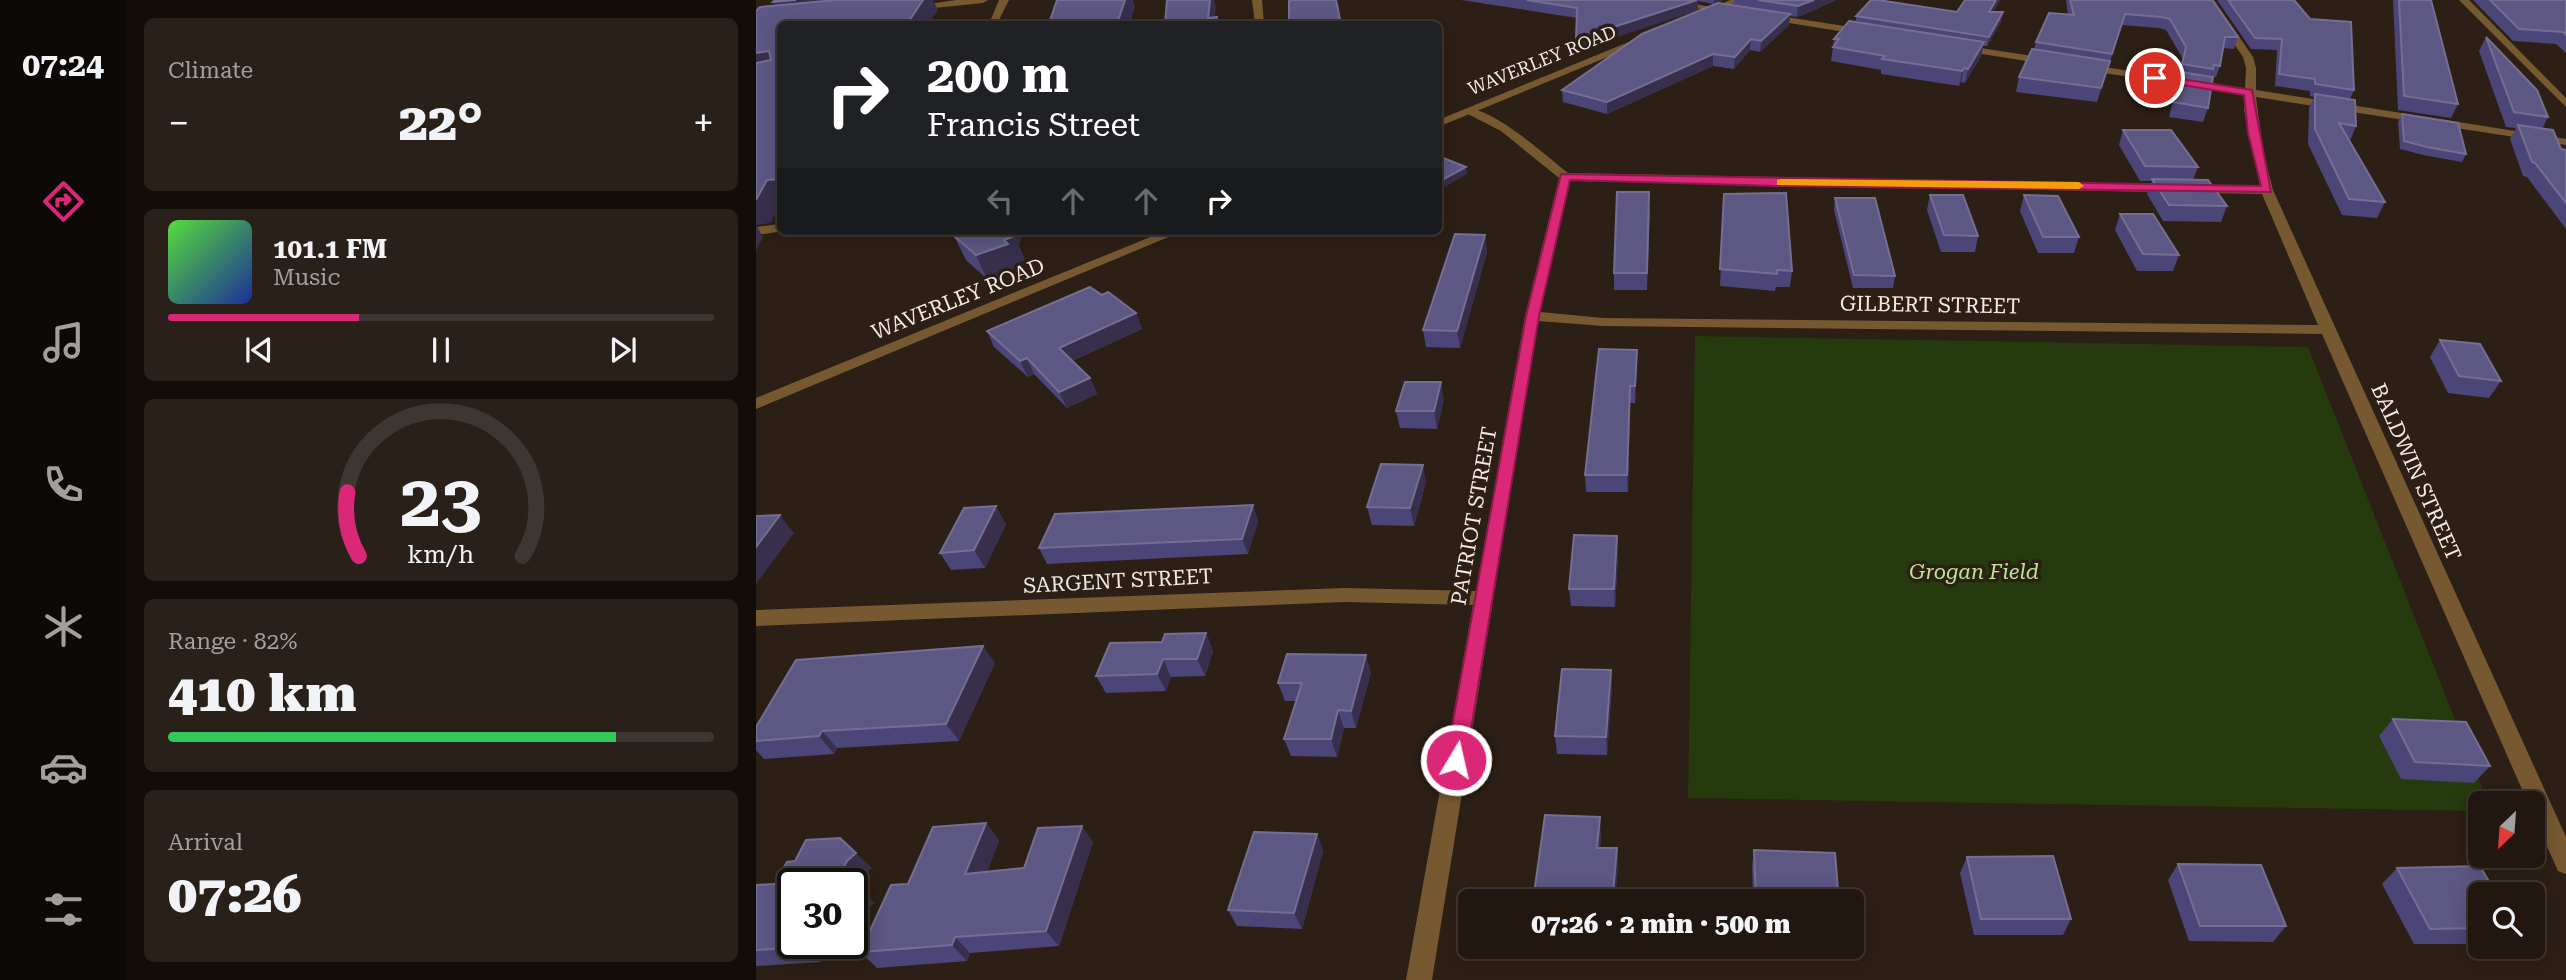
<!DOCTYPE html>
<meta charset="utf-8">
<style>
body{margin:0;font-family:"Roboto Serif",serif;background:#292019;color:#f1f3f6;height:100vh;display:flex;flex-direction:column;font-size:26px;white-space:nowrap}
*{box-sizing:border-box;margin:0}
p{font-size:23px;color:#a29f9f}
.icon{flex:none;width:38px;height:38px;fill:none;stroke:currentColor;stroke-width:2;stroke-linecap:round;stroke-linejoin:round}
.map{position:relative;flex:1;overflow:hidden}
.side{display:flex;flex-direction:column;gap:18px;padding:18px;background:#120d09;width:630px}
.side>*{flex:none}
.hud{position:absolute;left:21px;top:21px;width:665px;height:214px;border-radius:10px;box-shadow:0 4px 18px #0003,0 0 0 2px #3e3630;background:#202124;color:#fff;overflow:hidden}
.needle{width:46px;rotate:205deg}
.tools{position:absolute;left:1712px;top:791px;display:grid;gap:14px}
.tools a{display:grid;place-items:center;width:77px;height:77px;border-radius:10px;background:#211710;box-shadow:0 4px 18px #0003,0 0 0 2px #3e3630;font-size:35px}
.speed{position:absolute;left:21px;top:868px;display:flex;gap:14px;font-size:35px;font-weight:700;text-align:center}
.speed>*{display:grid;place-content:center;width:91px;height:91px;border-radius:50%;background:#211710;box-shadow:0 4px 18px #0003,0 0 0 2px #3e3630;line-height:1}
.speed .limit{border:4px solid #111;border-radius:10px;background:#fff;color:#111}
.pin{position:absolute;display:grid;place-items:center;width:60px;height:60px;color:#fff;margin:-30px;border:4px solid #fff;border-radius:50%;box-shadow:0 2px 7px #0007}
.me{position:absolute;width:77px;margin:-38px;rotate:9deg;stroke-linejoin:round;filter:drop-shadow(0 0 5px #0008)}
.turn{display:flex;align-items:center;gap:24px;height:147px;padding:0 35px;font-size:32px}
.turn .icon{width:91px;height:91px;stroke-width:2.5}
.turn b{display:block;font-size:49px;line-height:60px}
.lanes{display:flex;align-items:center;height:66px;padding:0 35px;background:#0003;justify-content:center;gap:35px;direction:ltr}
.lanes .off{opacity:.35}
.big{font-size:52px;font-weight:800;line-height:1.1}
.side .card{flex:1;display:flex;flex-direction:column;justify-content:center;gap:10px;min-width:0;padding:0 24px;border-radius:10px;background:#292019}
.side .dial{align-items:center;gap:0}
.dial svg{height:182px;overflow:visible;fill:none;stroke:#3e3630;stroke-width:7;stroke-linecap:round;text-anchor:middle}
.dial text{fill:#f1f3f6;stroke:none}
.song{display:flex;align-items:center;gap:21px}
.cover{width:84px;height:84px;border-radius:10px;background:linear-gradient(135deg,hsl(110 70% 55%),hsl(230 70% 35%))}
.played{height:7px;border-radius:4px;background:linear-gradient(90deg,#db2777 35%,#3e3630 35%)}
.keys{display:flex;justify-content:space-around;direction:ltr}
.heat{display:flex;justify-content:space-between;align-items:center;font-size:38px;direction:ltr}
.charge{height:10px;border-radius:5px;background:linear-gradient(90deg,#34c759 82%,#3e3630 0)}
.trip{position:absolute;left:702px;top:889px;width:406px;height:70px;border-radius:10px;background:#211710;box-shadow:0 4px 18px #0003,0 0 0 2px #3e3630;font-weight:800;line-height:70px;text-align:center}
main{display:flex;flex:1;min-height:0}
.dock{display:flex;flex-direction:column;width:126px;justify-content:space-around;align-items:center;background:#0d0906;color:#a29f9f}
.dock .icon{width:49px;height:49px}
.dock .selected{color:#db2777}
.dock b{font-size:32px;color:#f1f3f6}
.map>svg:first-child{display:block}
.green{fill:#253a0d}
.lines{fill:none;stroke-linecap:round;stroke-linejoin:round}
.minor{fill:#775931;fill-rule:evenodd}
.tertiary{fill:#775931;fill-rule:evenodd}
.wall{fill:#4c4578}
.shaded-wall{fill:#372f4c}
.building{fill:#5d5783;stroke:#756e92;stroke-width:2}
.route{fill:#db2777;stroke:#8e194d;stroke-width:2}
.slow{fill:#f59e0b}
.labels{text-anchor:middle;dominant-baseline:central;stroke-width:7;stroke-linejoin:round;paint-order:stroke}
.far-street-label{font-size:18px;fill:#f2e9e2;stroke:#2c1f15}
.street-label{font-size:21px;fill:#f2e9e2;stroke:#2c1f15}
.park-label{font-size:21px;font-style:italic;fill:#b9e791;stroke:#2c1f15}
</style>
<main>
<nav class="dock">
<b>07:24</b>
<svg class="icon selected" aria-label="directions" viewBox="0 0 24 24"><path d="M12 3l9 9-9 9-9-9zM9 14v-3h6M13 9l2 2-2 2"/></svg>
<svg class="icon" aria-label="music" viewBox="0 0 24 24"><path d="M9 18V5l10-2v13"/><circle cx="6" cy="18" r="3"/><circle cx="16" cy="16" r="3"/></svg>
<svg class="icon" aria-label="phone" viewBox="0 0 24 24"><path d="M5 4h4l2 5-3 2q2 4 5 5l2-3 5 2v4C11 20 4 13 5 4z"/></svg>
<svg class="icon" aria-label="climate" viewBox="0 0 24 24"><path d="M12 3v18M4 7l16 10M4 17L20 7"/></svg>
<svg class="icon" aria-label="car" viewBox="0 0 24 24"><path d="M5 17H2v-5l4-1 3-4h7l3 4 3 1v5h-3M9 17h6M6 11h13"/><circle cx="7" cy="17" r="2"/><circle cx="17" cy="17" r="2"/></svg>
<svg class="icon" aria-label="filters" viewBox="0 0 24 24"><path d="M4 7h16M4 17h16"/><circle cx="9" cy="7" r="2"/><circle cx="15" cy="17" r="2"/></svg>
</nav>
<section class="side">
<div class="card"><p>Climate</p>
<div class="heat"><a>−</a><b class="big">22°</b><a>+</a></div>
</div>
<div class="card">
<div class="song"><i class="cover"></i><div><b>101.1 FM</b><p>Music</p></div></div>
<div class="played"></div>
<div class="keys"><svg class="icon" aria-label="previous" viewBox="0 0 24 24"><path d="M18 5L8 12l10 7zM5 5v14"/></svg><svg class="icon" aria-label="pause" viewBox="0 0 24 24"><path d="M8 5v14M16 5v14"/></svg><svg class="icon" aria-label="next" viewBox="0 0 24 24"><path d="M6 5l10 7-10 7zM19 5v14"/></svg></div>
</div>
<div class="card dial"><svg viewBox="0 0 100 80">
<path d="M14 69A42 42 0 1 1 86 69"/>
<path d="M14 69A42 42 0 0 1 9 41" stroke="#db2777"/>
<text x="50" y="56" font-size="32" font-weight="700">23</text>
<text x="50" y="72" font-size="11">km/h</text>
</svg></div>
<div class="card"><p>Range · 82%</p><b class="big">410 km</b><div class="charge"></div></div>
<div class="card"><p>Arrival</p><b class="big">07:26</b></div>
</section>
<div class="map">
<svg width="1810" height="980" viewBox="0 0 1810 980">
<rect width="100%" height="100%" fill="#2c1f15"/>
<!-- green -->
<path class="green" d="M939,336L1552,347L1732,803H1724V811L932,798Z"/>
<g class="lines">
<!-- minor -->
<g class="minor">
<path d="M200,0H232L227,3L158,10L153,7Z"/>
<path d="M243,0H253L241,24H233Z"/>
<path d="M496,0H506L508,24H499Z"/>
<path d="M893,0H917L978,11L973,14Z"/>
<path d="M1448,0H1458L1497,57L1500,68V90L1810,139V145L1500,97L1507,150L1517,190L1810,837V874L1802,871L1776,813V803H1772L1566,334L847,326L782,321L676,980H650L717,605L589,602L0,626V610L589,588L720,591L769,316L803,178L745,131L710,113V109C735,106 792,157 812,173L1504,186L1488,110L1489,95L1329,70L1324,67L1329,64L1489,89L1490,68L1487,57ZM814,181L1506,194L1562,325L847,318L784,312Z"/>
<path d="M1703,0H1713L1810,98V107Z"/>
<path d="M1011,14L1108,29L1113,32L1108,35L1008,19L1006,17Z"/>
<path d="M1205,45L1295,59L1300,62L1295,65L1201,50L1200,48Z"/>
<path d="M24,224V231H28L0,235V227Z"/>
</g>
<!-- tertiary -->
<g class="tertiary">
<path d="M974,0H987L953,15L945,13Z"/>
<path d="M885,37L890,40L888,42L682,127V120Z"/>
<path d="M409,231H427L0,409V398Z"/>
</g>
</g>
<!-- wall -->
<g class="wall">
<path d="M705,0H967L958,4L942,1V10L821,50V18Z"/>
<path d="M978,0H1080L1049,14L1041,17L1033,16V25L1004,52L994,50L978,69L957,66L851,114L807,102L806,90L977,5Z"/>
<path d="M1209,0H1244L1237,12H1247L1245,22L1231,46H1227L1225,56L1209,83L1205,82L1203,86L1125,74V70L1075,61L1078,39L1100,22V16L1201,12Z"/>
<path d="M1310,0H1456L1482,37L1478,49L1467,48L1464,66L1460,77H1455L1452,108L1447,122L1413,117L1427,59L1410,30L1403,28L1366,25L1341,102L1260,92L1263,77L1278,50L1280,42L1312,15Z"/>
<path d="M1461,0H1538L1598,90L1594,99L1600,126L1594,141L1629,202L1621,218L1586,215L1552,144L1553,108L1558,97L1554,96V91L1519,86L1521,50L1495,49Z"/>
<path d="M1637,0H1675L1702,104L1695,118L1642,110Z"/>
<path d="M1717,0H1810V53L1800,44L1757,41Z"/>
<path d="M1730,37L1792,117L1786,129L1805,149L1810,150V229L1771,177L1767,176L1754,139L1760,128L1750,127L1723,51Z"/>
<path d="M1646,114L1710,154L1706,162L1667,155L1644,149L1642,122Z"/>
<path d="M1367,130L1442,167L1437,180L1471,206L1465,222L1407,221L1391,194L1396,181H1384L1363,145Z"/>
<path d="M968,194L1036,271L1034,287H1020L1019,291L964,286Z"/>
<path d="M1174,195L1222,236L1219,252H1185L1171,210Z"/>
<path d="M1268,195L1323,237L1318,253H1282L1264,211Z"/>
<path d="M1079,198L1139,276L1137,288H1097L1078,210Z"/>
<path d="M894,208L891,290H858V273Z"/>
<path d="M1364,214L1423,255L1417,271H1381L1359,230Z"/>
<path d="M729,235L731,252L704,348L670,347L667,330Z"/>
<path d="M198,236L264,244H262L269,260L261,263L262,267L231,279L210,260Z"/>
<path d="M346,295L380,313L386,329L316,361L334,378L341,394L311,408L278,374L272,377L238,347L231,331Z"/>
<path d="M1684,340L1745,381L1733,398L1692,393L1674,357Z"/>
<path d="M881,367L879,403H874L872,492H830L829,475Z"/>
<path d="M688,399L681,429L644,428L640,411Z"/>
<path d="M670,482L658,526L616,525L611,507Z"/>
<path d="M497,505L502,521L492,554L291,564L283,548Z"/>
<path d="M250,524L229,568L195,570L184,553Z"/>
<path d="M862,554L859,607L815,606L813,589Z"/>
<path d="M450,633L457,651L449,676L415,677L410,691L350,693L340,676L406,642Z"/>
<path d="M239,663L203,741L81,748L78,754L8,759L0,750V727Z"/>
<path d="M855,670L856,687L851,755L801,754L799,736Z"/>
<path d="M615,672L600,728H588L581,757L535,756L528,739L541,701H529L522,683Z"/>
<path d="M1637,719L1734,766L1718,783L1645,779L1623,736Z"/>
<path d="M230,823L243,840L231,872L268,868L337,842L303,946L214,953L211,961L121,968L104,952L152,884Z"/>
<path d="M561,834L567,851L546,929L481,926L472,910Z"/>
<path d="M845,834L844,848H861L862,865L859,901H777Z"/>
<path d="M998,850L1083,901H997L996,867Z"/>
<path d="M1211,857L1315,919L1307,935H1218L1204,873Z"/>
<path d="M1422,864L1530,926L1517,942L1433,941L1412,880Z"/>
<path d="M116,868L106,876L100,888H103L118,903L96,921V884L37,943H74L65,962L0,966V885L19,884Z"/>
<path d="M1641,868L1724,894V944H1658L1626,884Z"/>
</g>
<!-- shaded-wall -->
<g class="shaded-wall">
<path d="M40,0H177L182,10L172,24H151L23,14L17,2Z"/>
<path d="M369,0H377L379,7L374,24H361Z"/>
<path d="M454,0H458L460,7L458,24L452,18Z"/>
<path d="M942,0V10L821,50L820,39Z"/>
<path d="M958,0H967L958,4Z"/>
<path d="M1058,0H1080L1041,17L1042,6Z"/>
<path d="M1240,0H1244L1231,21L1233,12Z"/>
<path d="M1247,12L1245,22L1231,46L1233,37Z"/>
<path d="M1034,14L1033,25L1004,52L1005,41Z"/>
<path d="M995,39L994,50L978,69L979,57Z"/>
<path d="M1228,42L1225,56L1209,83L1212,69Z"/>
<path d="M13,51L24,71L0,75V53Z"/>
<path d="M957,54V66L851,114V102Z"/>
<path d="M1208,68L1205,82L1203,86L1206,71Z"/>
<path d="M710,167L711,174L682,191V182Z"/>
<path d="M24,179V203L15,223L0,225V200L11,180Z"/>
<path d="M0,225L7,237L0,251Z"/>
<path d="M247,231H266L264,244H262L269,260L261,263L262,267L231,279L220,255Z"/>
<path d="M729,235L731,252L704,348L701,331Z"/>
<path d="M380,313L386,329L310,364L303,348Z"/>
<path d="M881,350V367L879,403V386Z"/>
<path d="M271,358L278,374L272,377L264,361Z"/>
<path d="M334,378L341,394L311,408L303,392Z"/>
<path d="M685,382L688,399L681,429L678,411Z"/>
<path d="M874,386V403L872,492L871,475Z"/>
<path d="M667,465L670,482L658,526L654,508Z"/>
<path d="M497,505L502,521L492,554L486,539Z"/>
<path d="M240,506L250,524L229,568L218,550Z"/>
<path d="M24,515L38,533L0,584V547Z"/>
<path d="M861,536L862,554L859,607L858,589Z"/>
<path d="M450,633L457,651L449,676L441,659Z"/>
<path d="M227,646L239,663L203,741L190,724Z"/>
<path d="M610,655L615,672L600,728L595,711Z"/>
<path d="M407,659L415,677L410,691L401,674Z"/>
<path d="M855,670L856,687L851,755L850,737Z"/>
<path d="M582,710L588,728L581,757L575,739Z"/>
<path d="M66,731L81,748L78,754L63,736Z"/>
<path d="M844,817L845,834L842,864L841,848Z"/>
<path d="M230,823L243,840L224,891L209,874Z"/>
<path d="M326,826L337,842L303,946L290,931Z"/>
<path d="M561,834L567,851L546,929L538,913Z"/>
<path d="M861,848L862,865L859,901H858L857,893Z"/>
<path d="M100,853L116,868L106,876L99,891L103,888L118,903L96,921V884H79L91,861Z"/>
<path d="M199,937L214,953L211,961L196,945Z"/>
<path d="M50,943H74L65,962L48,947Z"/>
</g>
<!-- building -->
<g class="building">
<path d="M19,0H40L17,2Z"/>
<path d="M80,0H167L151,24H24V179L11,180L0,200V63L15,60L13,51L0,53V11L4,7Z"/>
<path d="M301,0H369L361,24H282L283,23H293Z"/>
<path d="M411,0H454L452,18L461,17L460,24H409Z"/>
<path d="M535,0H580L585,24H533V1Z"/>
<path d="M771,0H941L820,39L821,8Z"/>
<path d="M1002,0H1058L1042,6Z"/>
<path d="M1115,0H1122L1201,12L1209,0H1240L1233,12H1247L1233,37L1100,16Z"/>
<path d="M1314,0H1456L1482,37H1469L1464,66L1458,65L1457,69L1426,64L1430,47L1414,19L1406,17L1369,14L1356,54L1280,42L1293,13L1318,15Z"/>
<path d="M1472,0H1538L1554,19L1595,22L1598,90L1559,84V79L1523,74L1526,39L1499,38Z"/>
<path d="M1643,0H1675L1702,104L1648,96Z"/>
<path d="M1734,0H1810V35L1807,32L1763,29Z"/>
<path d="M962,3L1034,14L1005,41L995,39L979,57L957,54L851,102L806,90L886,34Z"/>
<path d="M1093,21L1228,42L1212,69L1208,68L1206,71L1126,59L1129,56L1077,47L1083,39H1078Z"/>
<path d="M210,22L209,24H183Z"/>
<path d="M1730,37L1781,90L1792,117L1758,112Z"/>
<path d="M1276,49L1354,61L1345,88L1263,77Z"/>
<path d="M1424,72L1457,77L1452,108L1417,102Z"/>
<path d="M1559,94L1599,100L1600,126L1583,123L1629,202L1593,199L1559,129Z"/>
<path d="M1646,114L1702,123L1710,154L1671,147L1648,141Z"/>
<path d="M1762,125L1797,130L1805,149L1810,150V203L1779,163L1776,162Z"/>
<path d="M1367,130H1415L1442,167L1389,166Z"/>
<path d="M682,156L710,167L682,182Z"/>
<path d="M1396,179L1452,180L1471,206L1413,205Z"/>
<path d="M861,192H893L891,273H858Z"/>
<path d="M1030,193L1036,271L1021,270V274L964,269L968,194Z"/>
<path d="M1174,195H1207L1222,236L1188,235Z"/>
<path d="M1268,195L1302,196L1323,237H1287Z"/>
<path d="M1079,198H1119L1139,276L1098,275Z"/>
<path d="M1364,214H1397L1423,255L1387,254Z"/>
<path d="M212,231H252L258,236L248,240L252,244L220,255L198,236Z"/>
<path d="M699,234L729,235L701,331L667,330Z"/>
<path d="M334,287L346,295L352,292L380,313L303,348L334,378L303,392L271,358L264,361L231,331Z"/>
<path d="M1684,340L1724,344L1745,381L1703,376Z"/>
<path d="M843,349L881,350L879,386H874L871,475H829Z"/>
<path d="M649,382H685L678,411H640Z"/>
<path d="M625,464L667,465L654,508L611,507Z"/>
<path d="M497,505L486,539L283,548L299,514Z"/>
<path d="M240,506L218,550L184,553L208,508Z"/>
<path d="M24,515L0,547V516Z"/>
<path d="M818,535L861,536L858,589H813Z"/>
<path d="M450,633L441,659H407L401,674L340,676L354,643L406,642L409,634Z"/>
<path d="M227,646L190,724L66,731L63,736L0,741V727L40,660Z"/>
<path d="M531,654L610,655L595,711L582,710L575,739H528L546,683H522Z"/>
<path d="M806,669L855,670L850,737L799,736Z"/>
<path d="M1637,719L1710,722L1734,766L1659,762Z"/>
<path d="M789,815L844,817L841,848H861L857,893L837,892L836,901H777Z"/>
<path d="M230,823L209,874L268,868L282,828L326,826L290,931L199,937L196,945L104,952L135,885L152,884L177,827Z"/>
<path d="M498,832L561,834L538,913L472,910Z"/>
<path d="M84,838L100,853L91,861L79,884H37V943H50L48,947L0,950V885L19,884L31,862L39,861L50,840Z"/>
<path d="M998,850L1079,853L1083,901H1000Z"/>
<path d="M1297,856L1315,919H1225L1211,857Z"/>
<path d="M1422,864L1505,865L1530,926H1444Z"/>
<path d="M1724,866L1740,894H1724V928L1674,929L1641,868Z"/>
<path d="M96,888H103L96,893Z"/>
</g>
<!-- route -->
<path class="route" d="M1399,75L1496,90L1515,192L1020,186L814,180L783,316L710,760L707,766L700,768L693,766L690,760L770,316L805,174L1505,186L1492,133L1488,95L1396,80L1395,78Z"/>
<!-- slow -->
<path class="slow" d="M1025,179L1323,182L1328,186L1323,189L1021,185V180Z"/>
<g class="labels">
<!-- far-street labels -->
<g class="far-street-label">
<text transform="translate(786 60) rotate(-22)">WAVERLEY ROAD</text>
</g>
<!-- street labels -->
<g class="street-label">
<text transform="translate(202 299) rotate(-22)">WAVERLEY ROAD</text>
<text transform="translate(1174 305) rotate(1)">GILBERT STREET</text>
<text transform="translate(1660 472) rotate(66)">BALDWIN STREET</text>
<text transform="translate(718 516) rotate(-80)">PATRIOT STREET</text>
<text transform="translate(362 581) rotate(-3)">SARGENT STREET</text>
</g>
<!-- park labels -->
<g class="park-label">
<text x="1218" y="572">Grogan Field</text>
</g>
</g>
</svg>
<div class="tools">
<a><svg class="needle" viewBox="-14 -14 28 28"><path d="M0-13l5 13h-10z" fill="#e53935"/><path d="M0 13l5-13h-10z" fill="#a29f9f"/></svg></a>
<a><svg class="icon" aria-label="search" viewBox="0 0 24 24"><circle cx="10" cy="10" r="6"/><path d="M15 15l6 6"/></svg></a>
</div>
<div class="speed"><div class="limit">30</div></div>
<div class="pin" style="left:1399px;top:78px;background:#d93025"><svg class="icon" aria-label="arrive" viewBox="0 0 24 24"><path d="M6 21V4h12l-3 4 3 4H6"/></svg></div>
<svg class="me" style="left:700px;top:760px" viewBox="-20 -20 40 40"><circle r="17" fill="#db2777" stroke="#fff" stroke-width="3"/><path d="M0-11L8 9 0 5-8 9z" fill="#fff"/></svg>
<div class="trip">07:26 · 2 min · 500 m</div>
<div class="hud">
<div class="turn"><svg class="icon" aria-label="right" viewBox="0 0 24 24"><path d="M7 20v-9h11M14 6l5 5-5 5"/></svg><div><b>200 m</b>Francis Street</div></div>
<div class="lanes"><svg class="icon off" aria-label="left" viewBox="0 0 24 24"><path d="M17 20v-9H6M10 6l-5 5 5 5"/></svg><svg class="icon off" aria-label="ahead" viewBox="0 0 24 24"><path d="M12 20V5M6 11l6-6 6 6"/></svg><svg class="icon off" aria-label="ahead" viewBox="0 0 24 24"><path d="M12 20V5M6 11l6-6 6 6"/></svg><svg class="icon" aria-label="right" viewBox="0 0 24 24"><path d="M7 20v-9h11M14 6l5 5-5 5"/></svg></div>
</div>
</div>
</main>
